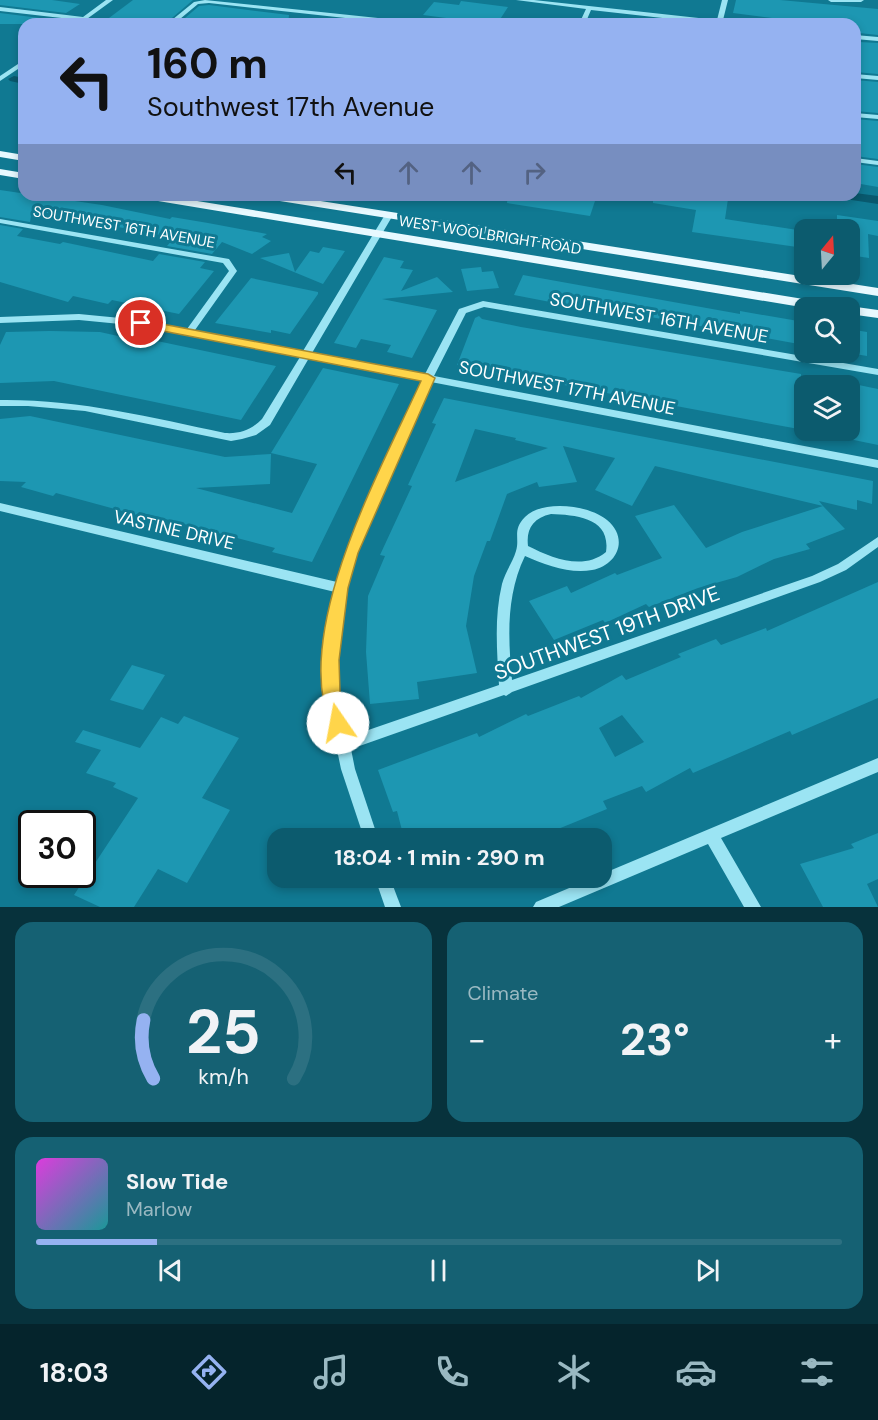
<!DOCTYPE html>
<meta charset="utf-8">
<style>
body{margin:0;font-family:"DM Sans",sans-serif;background:#156173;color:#f1f3f6;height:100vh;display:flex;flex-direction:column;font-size:22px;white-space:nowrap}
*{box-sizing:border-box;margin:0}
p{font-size:20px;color:#9ab9c2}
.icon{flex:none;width:33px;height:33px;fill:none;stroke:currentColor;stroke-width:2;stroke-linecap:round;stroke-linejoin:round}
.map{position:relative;height:907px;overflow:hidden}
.side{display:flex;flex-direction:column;gap:15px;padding:15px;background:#07323c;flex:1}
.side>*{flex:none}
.top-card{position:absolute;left:18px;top:18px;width:843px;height:183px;border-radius:18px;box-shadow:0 3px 9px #0003;background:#95b2f1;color:#111;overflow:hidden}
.needle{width:39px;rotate:18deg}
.controls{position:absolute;left:794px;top:219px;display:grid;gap:12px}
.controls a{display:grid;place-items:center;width:66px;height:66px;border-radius:12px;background:#0c5b6e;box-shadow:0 3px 9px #0003;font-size:30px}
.speed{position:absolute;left:18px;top:810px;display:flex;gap:12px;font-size:30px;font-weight:700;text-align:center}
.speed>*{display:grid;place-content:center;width:78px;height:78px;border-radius:50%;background:#0c5b6e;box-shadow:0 3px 9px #0003;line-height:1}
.speed .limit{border:3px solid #111;border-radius:9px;background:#fff;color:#111}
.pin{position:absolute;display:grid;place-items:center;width:51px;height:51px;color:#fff;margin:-26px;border:3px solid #fff;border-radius:50%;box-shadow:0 2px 6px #0007}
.me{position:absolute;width:66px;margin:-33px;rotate:348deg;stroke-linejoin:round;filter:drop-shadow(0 0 4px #0008)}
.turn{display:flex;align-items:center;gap:21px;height:126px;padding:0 30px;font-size:27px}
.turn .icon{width:78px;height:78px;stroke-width:2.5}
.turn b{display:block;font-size:42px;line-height:51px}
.lanes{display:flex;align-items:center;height:57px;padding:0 30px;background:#0003;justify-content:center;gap:30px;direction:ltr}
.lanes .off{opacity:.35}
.big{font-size:45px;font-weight:700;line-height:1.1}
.side .tile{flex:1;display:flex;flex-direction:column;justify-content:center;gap:9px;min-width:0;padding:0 21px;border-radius:18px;background:#156173}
.side .dial{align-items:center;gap:0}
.dial svg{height:156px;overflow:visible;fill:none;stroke:#2c7081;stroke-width:7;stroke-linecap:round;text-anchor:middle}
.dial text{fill:#f1f3f6;stroke:none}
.song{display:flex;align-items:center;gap:18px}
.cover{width:72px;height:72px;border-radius:9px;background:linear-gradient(135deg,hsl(300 70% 55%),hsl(180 70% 35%))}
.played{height:6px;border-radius:3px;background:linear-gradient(90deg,#95b2f1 15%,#2c7081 15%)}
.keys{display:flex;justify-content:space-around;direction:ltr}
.heat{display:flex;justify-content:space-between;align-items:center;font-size:33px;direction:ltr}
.side .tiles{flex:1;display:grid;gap:15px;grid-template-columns:1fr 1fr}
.tile:last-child{grid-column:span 2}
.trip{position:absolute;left:267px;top:828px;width:345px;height:60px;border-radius:18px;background:#0c5b6e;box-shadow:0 3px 9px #0003;font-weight:700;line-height:60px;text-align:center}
.tabs{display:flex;height:96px;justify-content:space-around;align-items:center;background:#05242c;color:#9ab9c2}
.tabs .icon{width:42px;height:42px}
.tabs .active{color:#95b2f1}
.tabs b{font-size:27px;color:#f1f3f6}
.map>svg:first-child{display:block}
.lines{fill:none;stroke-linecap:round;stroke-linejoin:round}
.canal{fill:#09596e;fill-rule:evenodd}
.building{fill:#1d97b2;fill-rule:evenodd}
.minor{fill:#9be4f3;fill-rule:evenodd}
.major{fill:#e8f9ff;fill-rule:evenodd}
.route{fill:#ffd54a;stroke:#a68a30;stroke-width:1.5}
.labels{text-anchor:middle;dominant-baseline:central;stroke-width:6;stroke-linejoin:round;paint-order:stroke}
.far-street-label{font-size:15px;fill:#fff;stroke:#107992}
.street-label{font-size:18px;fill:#fff;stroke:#107992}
.near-street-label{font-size:21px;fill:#fff;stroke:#107992}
</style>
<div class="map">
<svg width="878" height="907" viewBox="0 0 878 907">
<rect width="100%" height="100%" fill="#107992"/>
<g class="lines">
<!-- canal -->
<g class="canal">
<path d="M652,18L657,21L656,24H646Z"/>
<path d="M14,76L24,78V84L10,81L8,79Z"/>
<path d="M855,193L878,196V204L845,199L838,195H855Z"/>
</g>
</g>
<!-- building -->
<g class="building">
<path d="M0,0H52L80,4L66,13L0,5Z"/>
<path d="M133,0H193L165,24H101Z"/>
<path d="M736,0H780L878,9V35L859,33V27H855V24L804,22L733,13Z"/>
<path d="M461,1L508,7L497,24H476L477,22L423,15L434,2L459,5Z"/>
<path d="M209,5L289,15L288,24H178L199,6Z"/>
<path d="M0,13L56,20L49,24H0Z"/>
<path d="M859,42L878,43V74L855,72Z"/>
<path d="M855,80L878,82V113L855,111Z"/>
<path d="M855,119L878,121V159L855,156Z"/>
<path d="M855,164L878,167V187L855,183Z"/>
<path d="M0,190L102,205L170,219L172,217L208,223L267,234L262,237L271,241L252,254L222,242L212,254L167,246L174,238L32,210L30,222L0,217Z"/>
<path d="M508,195H597L590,216L507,203Z"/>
<path d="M653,195H700L728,199L725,219L804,231V248L692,232L696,210L653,203Z"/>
<path d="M837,215L878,221V236L868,234L869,258L849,255V230H837Z"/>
<path d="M0,225L23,229L17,236L60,244L63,242L153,261L159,254L205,262L200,268L214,271L179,314L112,300L108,304L73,296L68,302L0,282Z"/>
<path d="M323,247L345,251L323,284L260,258L289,253L295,272L310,251L319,253Z"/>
<path d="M384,257L404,261L400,268L413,270L401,291L437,277L453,292L382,299L437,310L412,358L387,352L391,345L361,339L356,348L334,343Z"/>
<path d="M481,267L482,272L493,271L499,288L467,291L461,269Z"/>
<path d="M523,275L740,314V311L804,322V345L634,314L633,318L514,295Z"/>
<path d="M251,278L318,292V294L290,334L271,330V333L215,323Z"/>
<path d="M479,316L482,319L521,327L801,374V377H804V430L457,365L475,318Z"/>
<path d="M849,329L867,332V356L849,353Z"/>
<path d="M50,331L100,332L136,340L138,337L276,366L241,420L54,381L0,383V345L6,332Z"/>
<path d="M323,368L399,384L312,562L272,552L275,548L139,512L137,515L56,493L53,496L21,487L26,482L0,481V419L30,416L225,457L271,454L270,484L196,488L292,513L317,464L271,453Z"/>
<path d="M849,383L878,389V445L849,439Z"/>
<path d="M444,398L873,481L872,504L857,500V510L819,501L823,506L655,466L632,506L595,490L615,458L563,446L577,482L539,487L537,482L507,494L490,541H487L474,576L466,626L477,673L417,682L419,699L370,704L366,652L368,596L385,556L380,555L412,486L408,485L436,424L432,423ZM475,429L516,438L515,440L548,448L455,482Z"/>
<path d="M674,505L706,548L742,532L823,506L845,529L806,544L810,549L774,559L737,577L698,588L649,607L646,604L605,623L603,620L554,640L529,601L567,586L571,593L615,573L617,575L662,558L635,516Z"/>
<path d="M878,582V698L792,735L790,731L693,773L690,768L646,792L642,786L603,801L607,809L536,838H404L397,811L393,812L378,770L477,733L479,737L526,714L528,716L579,696L581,698L622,675L626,680L681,657L678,654L716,639L721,645L766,628L767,631ZM622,715L644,742L615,757L599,728Z"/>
<path d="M132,665L165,675L143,710L110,700Z"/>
<path d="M184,716L239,738L202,798L230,810L187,883L158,869L134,907H100L74,895L138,798L113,787L116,783L86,773L101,750L75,742L83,730L140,748L161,717L178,724Z"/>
<path d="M878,833V879L867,884L878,907H823L800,864L854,848L851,844Z"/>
</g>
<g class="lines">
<!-- minor -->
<g class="minor">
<path d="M106,0H113L80,24L77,22L79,20L0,11V7L83,17Z"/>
<path d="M205,0L416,22L419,24H400L209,3L198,4L174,24H167L194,2Z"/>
<path d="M516,0H534L717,20L722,0H728L723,20L742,24H716L591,10L585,24H579L586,9Z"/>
<path d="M828,0H864L861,2H831Z"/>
<path d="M855,35L878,37V41L855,39Z"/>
<path d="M24,60V65L0,81V76Z"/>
<path d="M855,74L878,76V80L855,78Z"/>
<path d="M855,113L878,115V119L855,117Z"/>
<path d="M855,158L878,161V165L855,162Z"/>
<path d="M386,213H389L393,215L312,353L425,374L459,309L483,301L878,369V375L484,307L466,313L434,376L878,460V468L431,382L357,553L340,616L336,660L339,692L348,737L499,685C497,651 494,617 502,584C505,572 513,562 516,551C520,538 512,530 525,517C543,499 589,505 607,520C629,538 618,565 592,570C570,574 545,565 525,556C506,595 508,638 512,680L812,576L838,564L878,537V547L846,570L820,582L512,692L506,696L504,695L351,749L355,769L378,838H364L341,769L325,692L324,660L328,616L335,592L0,511V503L337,582L345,553L422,380L309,358L270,425L256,435L242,439L231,441L85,411L28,406H0V400C77,399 150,417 225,433C240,434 251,430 262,419L300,357L141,326L79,320L0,323V317L79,314L141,320L187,329L229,271L223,263L0,223V219L229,259L237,271L195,330L303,351ZM551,514C577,515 611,518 606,552C583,571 552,558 528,546C526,529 533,518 551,514Z"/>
<path d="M878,758V772L721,838L761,907H744L708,844L559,907H533L536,902L593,878H602V874Z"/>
<path d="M375,878H390L401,907H385Z"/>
</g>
<!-- major -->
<g class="major">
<path d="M0,151L24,155V161L0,157Z"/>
<path d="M0,169L24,173V179L0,175Z"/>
<path d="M134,195H160L834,304L840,308H807L140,198Z"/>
<path d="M255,195H282L878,288V296L261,198Z"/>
<path d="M849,306L878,310V318L849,314V308H844Z"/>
</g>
</g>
<!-- route -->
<path class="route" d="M141,320L428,374L435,378L358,553L348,588L339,660L340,692L347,723L344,729L338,731L332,729C289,634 381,469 421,381L137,326L135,323Z"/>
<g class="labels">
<!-- far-street labels -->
<g class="far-street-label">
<text transform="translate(124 227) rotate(10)">SOUTHWEST 16TH AVENUE</text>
<text transform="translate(490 235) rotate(9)">WEST WOOLBRIGHT ROAD</text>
</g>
<!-- street labels -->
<g class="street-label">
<text transform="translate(659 318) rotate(10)">SOUTHWEST 16TH AVENUE</text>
<text transform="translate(567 388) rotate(11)">SOUTHWEST 17TH AVENUE</text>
<text transform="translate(174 530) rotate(13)">VASTINE DRIVE</text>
</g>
<!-- near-street labels -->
<g class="near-street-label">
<text transform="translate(607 633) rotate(-20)">SOUTHWEST 19TH DRIVE</text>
</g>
</g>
</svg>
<div class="controls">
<a><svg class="needle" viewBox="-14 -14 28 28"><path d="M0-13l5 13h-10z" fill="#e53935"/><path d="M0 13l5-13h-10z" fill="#9ab9c2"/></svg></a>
<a><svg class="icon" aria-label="search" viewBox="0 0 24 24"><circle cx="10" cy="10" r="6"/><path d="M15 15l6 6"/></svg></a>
<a><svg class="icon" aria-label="layers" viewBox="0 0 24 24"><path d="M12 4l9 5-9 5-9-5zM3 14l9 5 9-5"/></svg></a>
</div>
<div class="speed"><div class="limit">30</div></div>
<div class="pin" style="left:141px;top:323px;background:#d93025"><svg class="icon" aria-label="arrive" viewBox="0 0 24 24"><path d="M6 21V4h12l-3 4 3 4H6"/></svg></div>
<svg class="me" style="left:338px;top:723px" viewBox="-20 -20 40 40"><circle r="19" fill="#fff"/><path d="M0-13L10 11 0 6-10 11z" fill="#ffd54a"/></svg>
<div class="trip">18:04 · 1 min · 290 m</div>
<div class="top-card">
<div class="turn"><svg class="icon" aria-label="left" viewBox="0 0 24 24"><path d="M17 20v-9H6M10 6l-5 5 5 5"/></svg><div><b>160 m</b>Southwest 17th Avenue</div></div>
<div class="lanes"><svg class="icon" aria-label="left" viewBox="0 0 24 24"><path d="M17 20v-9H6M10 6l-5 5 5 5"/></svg><svg class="icon off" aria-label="ahead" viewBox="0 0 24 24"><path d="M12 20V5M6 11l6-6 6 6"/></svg><svg class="icon off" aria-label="ahead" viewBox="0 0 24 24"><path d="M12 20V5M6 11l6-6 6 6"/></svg><svg class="icon off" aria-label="right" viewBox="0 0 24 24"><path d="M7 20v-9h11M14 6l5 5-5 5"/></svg></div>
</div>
</div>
<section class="side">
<div class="tiles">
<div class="tile dial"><svg viewBox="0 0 100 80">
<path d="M14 69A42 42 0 1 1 86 69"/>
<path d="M14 69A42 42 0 0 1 9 39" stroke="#95b2f1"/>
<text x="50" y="56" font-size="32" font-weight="700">25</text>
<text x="50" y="72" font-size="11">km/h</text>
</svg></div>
<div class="tile"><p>Climate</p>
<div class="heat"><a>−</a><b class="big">23°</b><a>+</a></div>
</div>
<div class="tile">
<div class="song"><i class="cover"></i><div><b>Slow Tide</b><p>Marlow</p></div></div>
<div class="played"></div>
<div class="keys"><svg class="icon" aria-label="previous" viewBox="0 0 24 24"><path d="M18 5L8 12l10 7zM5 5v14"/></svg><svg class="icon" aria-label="pause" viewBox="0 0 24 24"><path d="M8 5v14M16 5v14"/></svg><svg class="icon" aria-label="next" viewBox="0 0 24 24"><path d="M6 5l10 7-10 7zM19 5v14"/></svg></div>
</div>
</div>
</section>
<nav class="tabs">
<b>18:03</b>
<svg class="icon active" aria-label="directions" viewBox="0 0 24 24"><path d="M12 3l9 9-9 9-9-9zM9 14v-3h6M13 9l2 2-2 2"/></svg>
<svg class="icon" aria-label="music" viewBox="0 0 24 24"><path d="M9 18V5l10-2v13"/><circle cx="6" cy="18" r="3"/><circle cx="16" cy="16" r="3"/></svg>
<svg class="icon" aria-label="phone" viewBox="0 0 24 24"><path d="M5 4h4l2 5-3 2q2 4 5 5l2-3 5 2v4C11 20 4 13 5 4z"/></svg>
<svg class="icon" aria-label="climate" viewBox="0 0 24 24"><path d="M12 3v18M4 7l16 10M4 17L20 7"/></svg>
<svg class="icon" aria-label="car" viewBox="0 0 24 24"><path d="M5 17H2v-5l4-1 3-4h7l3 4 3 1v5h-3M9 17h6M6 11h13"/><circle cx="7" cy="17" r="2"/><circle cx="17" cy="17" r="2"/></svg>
<svg class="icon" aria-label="filters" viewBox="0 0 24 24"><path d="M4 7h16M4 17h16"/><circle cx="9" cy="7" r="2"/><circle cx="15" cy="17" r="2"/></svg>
</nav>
